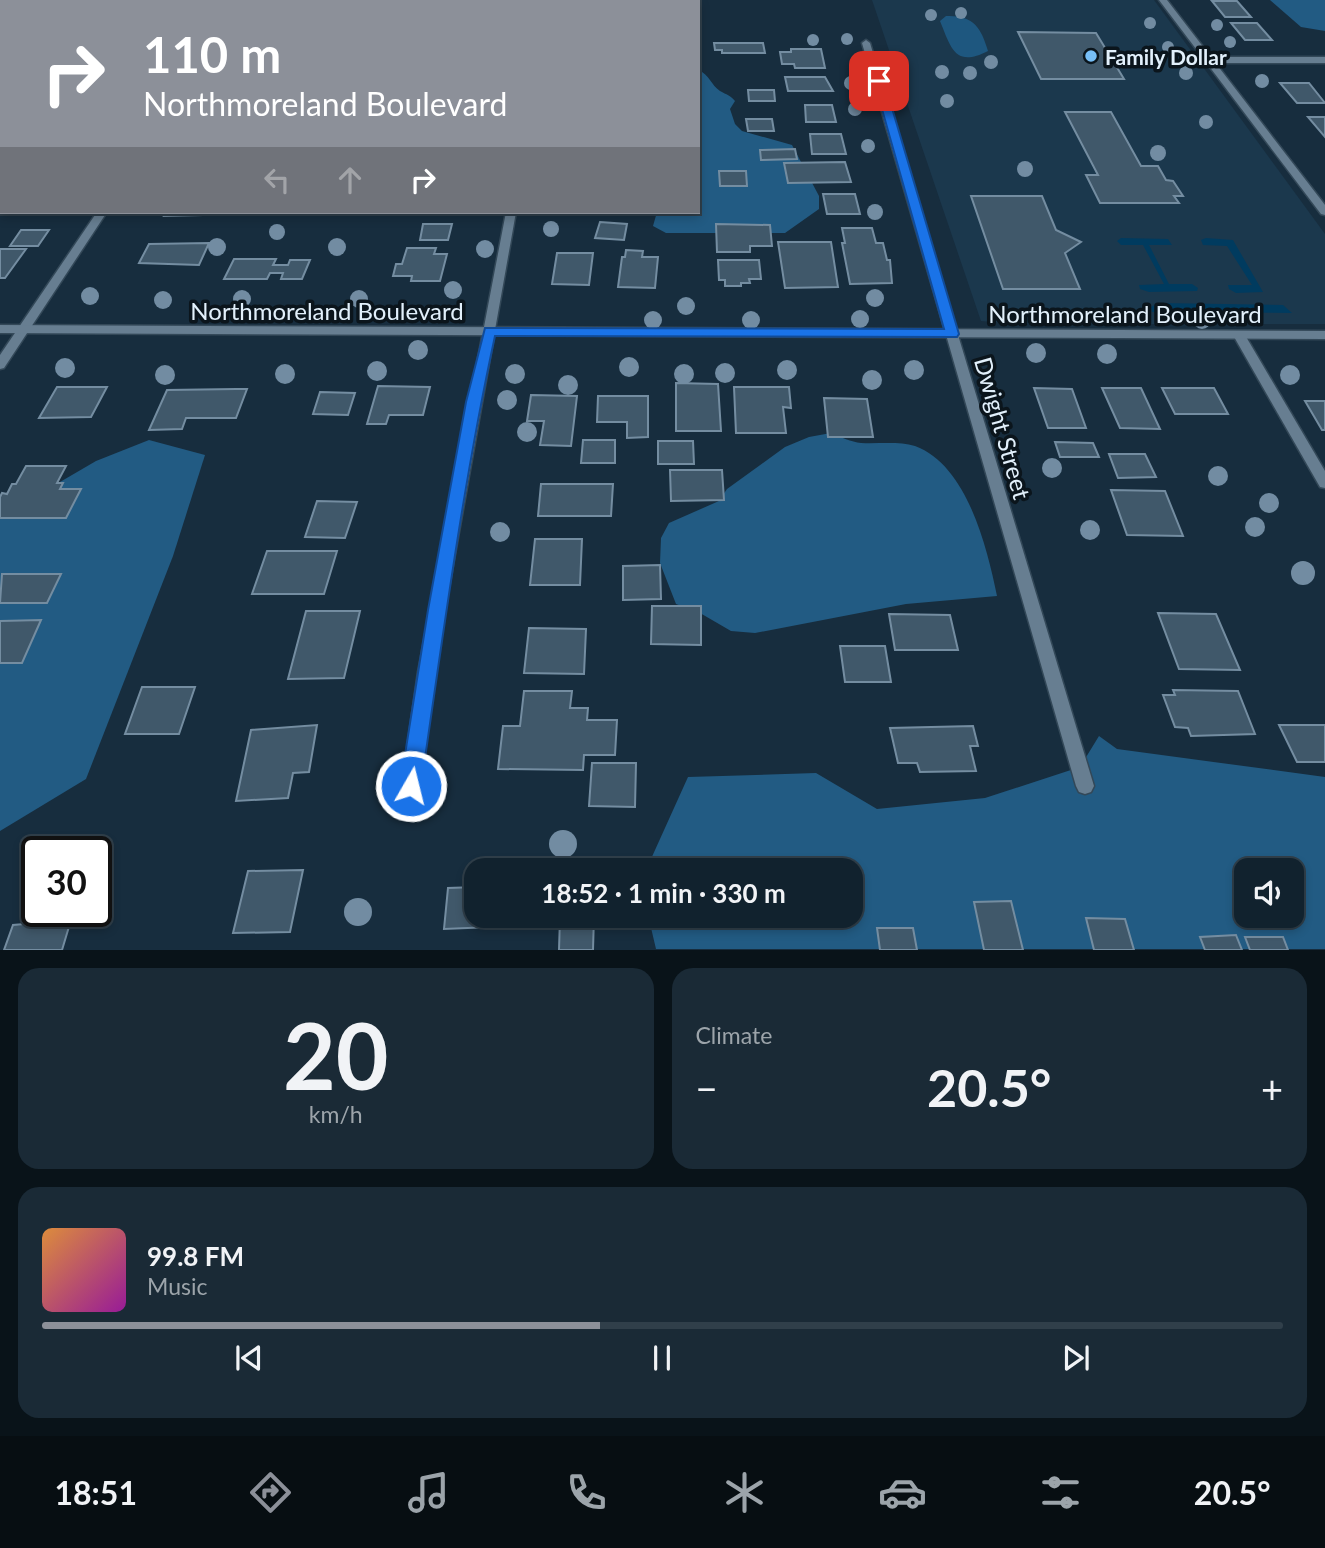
<!DOCTYPE html>
<meta charset="utf-8">
<style>
body{margin:0;font-family:Lato,sans-serif;background:#1a2a36;color:#f1f3f6;height:100vh;display:flex;flex-direction:column;font-size:26px;white-space:nowrap}
*{box-sizing:border-box;margin:0}
p{font-size:23px;color:#9ca4aa}
.icon{flex:none;width:38px;height:38px;fill:none;stroke:currentColor;stroke-width:2;stroke-linecap:round;stroke-linejoin:round}
.map{position:relative;height:950px;overflow:hidden}
.drawer{display:flex;flex-direction:column;gap:18px;padding:18px;background:#091319;flex:1}
.drawer>*{flex:none}
.hud{position:absolute;left:0px;top:0px;width:700px;height:214px;box-shadow:0 4px 10px #0003,0 0 0 2px #303f4a;background:#8c9099;color:#fff;overflow:hidden}
.fabs{position:absolute;left:1234px;top:858px;display:grid;gap:14px}
.fabs a{display:grid;place-items:center;width:70px;height:70px;border-radius:14px;background:#11222e;box-shadow:0 4px 10px #0003,0 0 0 2px #303f4a;font-size:35px}
.speed{position:absolute;left:21px;top:836px;display:flex;gap:14px;font-size:35px;font-weight:700;text-align:center}
.speed>*{display:grid;place-content:center;width:91px;height:91px;border-radius:50%;background:#11222e;box-shadow:0 4px 10px #0003,0 0 0 2px #303f4a;line-height:1}
.speed .limit{border:4px solid #111;border-radius:10px;background:#fff;color:#111}
.pin{position:absolute;display:grid;place-items:center;width:60px;height:60px;color:#fff;margin:-30px;border-radius:14px;box-shadow:0 4px 10px #0006}
.me{position:absolute;width:77px;margin:-38px;rotate:8deg;stroke-linejoin:round;filter:drop-shadow(0 0 5px #0008)}
.turn{display:flex;align-items:center;gap:24px;height:147px;padding:0 28px;font-size:32px}
.turn .icon{width:91px;height:91px;stroke-width:2.5}
.turn b{display:block;font-size:49px;line-height:60px}
.lanes{display:flex;align-items:center;height:66px;padding:0 28px;background:#0003;justify-content:center;gap:35px;direction:ltr}
.lanes .off{opacity:.35}
.big{font-size:52px;font-weight:700;line-height:1.1}
.drawer .card{flex:1;display:flex;flex-direction:column;justify-content:center;gap:10px;min-width:0;padding:0 24px;border-radius:21px;background:#1a2a36}
.drawer .dial{align-items:center;gap:0}
.dial b{font-size:91px;line-height:1}
.song{display:flex;align-items:center;gap:21px}
.cover{width:84px;height:84px;border-radius:10px;background:linear-gradient(135deg,hsl(30 70% 55%),hsl(300 70% 35%))}
.played{height:7px;border-radius:4px;background:linear-gradient(90deg,#8c9099 45%,#303f4a 45%)}
.keys{display:flex;justify-content:space-around;direction:ltr}
.heat{display:flex;justify-content:space-between;align-items:center;font-size:38px;direction:ltr}
.drawer .tiles{flex:1;display:grid;gap:18px;grid-template-columns:1fr 1fr}
.card:last-child{grid-column:span 2}
.trip{position:absolute;left:464px;top:858px;width:399px;height:70px;border-radius:21px;background:#11222e;box-shadow:0 4px 10px #0003,0 0 0 2px #303f4a;font-weight:700;line-height:70px;text-align:center}
.menu{display:flex;height:112px;justify-content:space-around;align-items:center;background:#070e12;color:#9ca4aa}
.menu .icon{width:49px;height:49px}
.menu .on{color:#8c9099}
.menu b{font-size:32px;color:#f1f3f6}
.map>svg:first-child{display:block}
.built{fill:#1b384d}
.green{fill:#003b5f}
.forest{fill:#225b83;fill-rule:evenodd}
.water{fill:#1e577f}
.building{fill:#40586a;stroke:#748da1;stroke-width:2}
.lines{fill:none;stroke-linecap:round;stroke-linejoin:round}
.service-casing{stroke:#334858;stroke-width:3}
.minor-casing{stroke:#334858;stroke-width:3}
.tertiary-casing{stroke:#334858;stroke-width:3}
.service{fill:#677e91;fill-rule:evenodd}
.minor{fill:#677e91;fill-rule:evenodd}
.tertiary{fill:#677e91;fill-rule:evenodd}
.tree{fill:#728ca2}
.route{fill:#1a73e8;stroke:#114b97;stroke-width:2}
.poi-dot{fill:#77bff7;stroke:#0b151c;stroke-width:2.5}
.labels{text-anchor:middle;dominant-baseline:central;stroke-width:7;stroke-linejoin:round;paint-order:stroke}
.far-poi-label{font-size:21px;font-weight:bold;fill:#e2f0fb;stroke:#0b151c;text-anchor:start}
.street-label{font-size:24px;fill:#e2f0fb;stroke:#0b151c}
</style>
<div class="map">
<svg width="1325" height="950" viewBox="0 0 1325 950">
<rect width="100%" height="100%" fill="#172d3e"/>
<!-- built -->
<path class="built" d="M872,0H1154L1325,234V324H1017L981,321Z"/>
<!-- green -->
<g class="green">
<path d="M1121,238L1168,239L1172,245H1149L1169,284H1192L1198,288L1197,291L1149,292L1140,289L1139,285L1164,284L1143,245H1121L1117,241Z"/>
<path d="M1206,238L1233,240L1263,292L1236,293L1229,289L1228,285H1252L1227,246L1203,245L1201,240Z"/>
<path d="M1158,303L1283,305L1292,313L1152,312L1151,307Z"/>
</g>
<!-- forest -->
<g class="forest">
<path d="M1270,0H1325V31L1301,27Z"/>
<path d="M698,70C710,75 711,85 720,91C727,95 730,95 735,101L730,109L735,124L742,131L792,145L819,196V209L785,233H666L653,226L657,212H698Z"/>
<path d="M831,433C841,437 851,442 861,443C878,444 899,441 915,446C967,465 987,547 997,596L906,604L755,633L731,631L700,613L676,604L660,563L661,538L669,523L719,501L727,489L785,447L809,437Z"/>
<path d="M149,440L205,455L173,556L86,779L0,831V517L96,461Z"/>
<path d="M1099,736L1117,749L1325,777V949H656L648,915H850V870H646L688,777L816,773L877,809L985,798L1080,767ZM1246,870H1292V915H1246Z"/>
</g>
<!-- water -->
<path class="water" d="M946,16C973,15 981,27 988,51C955,68 951,48 940,21Z"/>
<!-- building -->
<g class="building">
<path d="M1212,1H1237L1251,17H1225Z"/>
<path d="M1231,23H1257L1272,40H1245Z"/>
<path d="M1018,32L1096,33L1124,79H1041Z"/>
<path d="M714,43H763L765,53H722V50H715Z"/>
<path d="M791,49H821L825,68H795L794,64H782L780,52H791Z"/>
<path d="M785,77H825L833,91H788Z"/>
<path d="M1280,83H1309L1325,103H1297Z"/>
<path d="M748,90H774L775,101H749Z"/>
<path d="M805,105H832L836,122H806Z"/>
<path d="M1065,112H1111L1141,166H1158L1166,180L1173,181L1183,196H1174L1179,203H1100L1086,175H1098Z"/>
<path d="M1308,117H1325V137Z"/>
<path d="M746,119H772L774,131H748Z"/>
<path d="M810,134H841L846,154H812Z"/>
<path d="M795,149L797,159L761,160L760,150Z"/>
<path d="M845,162L851,182L788,183L784,163Z"/>
<path d="M719,171H746L747,186H720Z"/>
<path d="M823,194H855L860,214H827Z"/>
<path d="M971,196H1042L1056,230L1081,242L1065,253L1080,289H1003Z"/>
<path d="M166,212H205L203,215L164,216Z"/>
<path d="M600,222L627,224L624,240L595,238Z"/>
<path d="M423,224H452L448,240H420Z"/>
<path d="M716,224L770,225L772,246H750V252H717Z"/>
<path d="M842,228H872L876,243H883L887,260H890L892,283L850,284L842,243H845Z"/>
<path d="M21,230H49L38,246H10Z"/>
<path d="M778,242H831L838,287L785,288Z"/>
<path d="M209,243L199,265L139,263L149,244Z"/>
<path d="M407,248H436L434,254H447L440,281H411L412,276H393L396,264H402Z"/>
<path d="M0,249H26L5,278H0Z"/>
<path d="M626,250L643,251L642,257H658L655,288L618,287L622,257H625Z"/>
<path d="M557,253H593L589,285L552,284Z"/>
<path d="M234,259H276L273,265H288L290,260H310L302,279H281L283,273H270L267,279H224Z"/>
<path d="M718,260H759L761,279H749L750,283H741V286H725V280H719Z"/>
<path d="M676,383L718,384L721,431H676Z"/>
<path d="M378,386L430,387L423,415H389L386,424H367Z"/>
<path d="M57,387H107L91,417L39,418Z"/>
<path d="M734,387H789L791,408L783,407L786,433H736Z"/>
<path d="M1034,388L1072,389L1086,428H1048Z"/>
<path d="M1102,388H1141L1160,429L1120,428Z"/>
<path d="M1162,388H1214L1228,414H1175Z"/>
<path d="M236,389H247L236,418H186L182,429L149,430L167,390Z"/>
<path d="M320,392L355,393L348,415L313,414Z"/>
<path d="M531,395L577,396L571,446L540,445L544,421H527Z"/>
<path d="M598,396H648V437L627,438V422H597Z"/>
<path d="M824,398L867,399L873,437H828Z"/>
<path d="M1305,401H1325V430H1322Z"/>
<path d="M583,440H615V463H581Z"/>
<path d="M658,441H693L694,464H658Z"/>
<path d="M1055,442L1093,443L1099,457H1060Z"/>
<path d="M1109,454H1145L1156,477L1118,478Z"/>
<path d="M26,466H66L57,483H63L60,489H81L66,518H0V497L2,493L7,494L12,484H16Z"/>
<path d="M670,470H722L724,500L671,501Z"/>
<path d="M541,484H613L611,516H538Z"/>
<path d="M1111,490L1165,491L1183,536L1127,535Z"/>
<path d="M317,501L357,502L345,538L305,537Z"/>
<path d="M535,539H582L580,585H530Z"/>
<path d="M267,551H337L324,594H252Z"/>
<path d="M660,565L661,599L623,600V566Z"/>
<path d="M2,574H61L47,603H0Z"/>
<path d="M652,606H701V645L651,644Z"/>
<path d="M306,611H360L344,678L288,679Z"/>
<path d="M1158,613L1216,614L1240,670L1179,669Z"/>
<path d="M889,614L950,615L958,650H895Z"/>
<path d="M41,620L22,663H0V621Z"/>
<path d="M529,628L586,629L584,674L524,673Z"/>
<path d="M840,646H885L891,682H845Z"/>
<path d="M142,687H195L179,734H125Z"/>
<path d="M1173,690L1238,691L1255,734L1191,736L1188,728L1175,727L1163,695H1175Z"/>
<path d="M524,691H572L570,708H588L587,720H617L615,755H584L583,770L498,769L503,726H520Z"/>
<path d="M317,725L309,772L293,773L288,798L236,801L251,730Z"/>
<path d="M1279,725H1325V762H1297Z"/>
<path d="M973,726L978,746H970L976,771L920,772L917,763H898L890,728Z"/>
<path d="M592,763H636L635,807L589,806Z"/>
<path d="M303,870L290,932L233,933L248,871Z"/>
<path d="M476,887V915H492V927L444,929L448,888Z"/>
<path d="M1011,901L1023,950H984L974,902Z"/>
<path d="M655,915H705V925H656Z"/>
<path d="M764,915H804V919L764,921Z"/>
<path d="M594,916L593,950H559L560,917Z"/>
<path d="M1086,918L1125,919L1134,950H1094Z"/>
<path d="M71,920L62,950H4L13,925Z"/>
<path d="M877,928H913L917,950H880Z"/>
<path d="M1236,935L1242,950H1205L1200,937Z"/>
<path d="M1245,937H1283L1288,950H1250Z"/>
</g>
<g class="lines">
<defs>
<path id="service" d="M1239,331L1245,335L1325,471V488L1320,487L1233,335Z"/>
<g id="minor">
<path d="M240,0H248L239,2Z"/>
<rect x="547" y="0" width="8" height="2"/>
<path d="M866,40L870,43L1094,786L1091,792L1085,794L1079,792L1076,786L862,43Z"/>
<path d="M1325,57V63H1209L1205,60L1209,57Z"/>
<path d="M97,212H107L4,368L0,369V355Z"/>
<path d="M506,212H516L434,672L417,805L414,811L408,813L402,811L399,805L418,672Z"/>
</g>
<g id="tertiary">
<path d="M1159,0H1167L1325,205V215L1321,214Z"/>
<path d="M0,325L1325,331V339L0,333Z"/>
</g>
</defs>
<!-- service casing -->
<use href="#service" class="service-casing"/>
<!-- minor casing -->
<use href="#minor" class="minor-casing"/>
<!-- tertiary casing -->
<use href="#tertiary" class="tertiary-casing"/>
<!-- service -->
<use href="#service" class="service"/>
<!-- minor -->
<use href="#minor" class="minor"/>
<!-- tertiary -->
<use href="#tertiary" class="tertiary"/>
</g>
<!-- trees -->
<g class="tree">
<circle cx="961" cy="13" r="6"/>
<circle cx="931" cy="15" r="6"/>
<circle cx="1150" cy="23" r="6"/>
<circle cx="1217" cy="25" r="6"/>
<circle cx="847" cy="39" r="6"/>
<circle cx="813" cy="40" r="6"/>
<circle cx="1230" cy="42" r="6"/>
<circle cx="1168" cy="47" r="6"/>
<circle cx="991" cy="62" r="7"/>
<circle cx="942" cy="72" r="7"/>
<circle cx="970" cy="73" r="7"/>
<circle cx="1186" cy="73" r="7"/>
<circle cx="1262" cy="81" r="7"/>
<circle cx="851" cy="83" r="7"/>
<circle cx="947" cy="101" r="7"/>
<circle cx="855" cy="109" r="7"/>
<circle cx="1206" cy="122" r="7"/>
<circle cx="868" cy="146" r="7"/>
<circle cx="1158" cy="153" r="8"/>
<circle cx="1025" cy="169" r="8"/>
<circle cx="875" cy="212" r="8"/>
<circle cx="551" cy="229" r="8"/>
<circle cx="277" cy="232" r="8"/>
<circle cx="217" cy="247" r="9"/>
<circle cx="337" cy="247" r="9"/>
<circle cx="485" cy="249" r="9"/>
<circle cx="453" cy="290" r="9"/>
<circle cx="90" cy="296" r="9"/>
<circle cx="875" cy="298" r="9"/>
<circle cx="242" cy="299" r="9"/>
<circle cx="359" cy="299" r="9"/>
<circle cx="163" cy="300" r="9"/>
<circle cx="686" cy="306" r="9"/>
<circle cx="860" cy="319" r="9"/>
<circle cx="653" cy="320" r="9"/>
<circle cx="751" cy="320" r="9"/>
<circle cx="1202" cy="320" r="9"/>
<circle cx="418" cy="350" r="10"/>
<circle cx="1036" cy="353" r="10"/>
<circle cx="1107" cy="354" r="10"/>
<circle cx="629" cy="367" r="10"/>
<circle cx="65" cy="368" r="10"/>
<circle cx="787" cy="370" r="10"/>
<circle cx="914" cy="370" r="10"/>
<circle cx="377" cy="371" r="10"/>
<circle cx="725" cy="373" r="10"/>
<circle cx="285" cy="374" r="10"/>
<circle cx="515" cy="374" r="10"/>
<circle cx="684" cy="374" r="10"/>
<circle cx="165" cy="375" r="10"/>
<circle cx="1290" cy="375" r="10"/>
<circle cx="872" cy="380" r="10"/>
<circle cx="568" cy="385" r="10"/>
<circle cx="507" cy="400" r="10"/>
<circle cx="527" cy="432" r="10"/>
<circle cx="1052" cy="468" r="10"/>
<circle cx="1218" cy="476" r="10"/>
<circle cx="1269" cy="503" r="10"/>
<circle cx="1255" cy="527" r="10"/>
<circle cx="1090" cy="530" r="10"/>
<circle cx="500" cy="532" r="10"/>
<circle cx="1303" cy="573" r="12"/>
<circle cx="563" cy="844" r="14"/>
<circle cx="358" cy="912" r="14"/>
</g>
<!-- route -->
<path class="route" d="M879,78L884,81L959,334L957,337L495,336C463,484 443,635 421,786L418,792L411,795L403,792L400,786L428,610L466,402L485,328L944,329L874,81Z"/>
<!-- markers -->
<circle class="poi-dot" cx="1091" cy="56" r="7"/>
<g class="labels">
<!-- far-poi labels -->
<g class="far-poi-label">
<text x="1105" y="56">Family Dollar</text>
</g>
<!-- street labels -->
<g class="street-label">
<text x="327" y="310">Northmoreland Boulevard</text>
<text x="1125" y="313">Northmoreland Boulevard</text>
<text transform="translate(1003 428) rotate(74)">Dwight Street</text>
</g>
</g>
</svg>
<div class="fabs">
<a><svg class="icon" aria-label="sound" viewBox="0 0 24 24"><path d="M4 9h4l5-4v14l-5-4H4zM17 9q2 3 0 6"/></svg></a>
</div>
<div class="speed"><div class="limit">30</div></div>
<div class="pin" style="left:879px;top:81px;background:#d93025"><svg class="icon" aria-label="arrive" viewBox="0 0 24 24"><path d="M6 21V4h12l-3 4 3 4H6"/></svg></div>
<svg class="me" style="left:411px;top:786px" viewBox="-20 -20 40 40"><circle r="17" fill="#1a73e8" stroke="#fff" stroke-width="3"/><path d="M0-11L8 9 0 5-8 9z" fill="#fff"/></svg>
<div class="trip">18:52 · 1 min · 330 m</div>
<div class="hud">
<div class="turn"><svg class="icon" aria-label="right" viewBox="0 0 24 24"><path d="M7 20v-9h11M14 6l5 5-5 5"/></svg><div><b>110 m</b>Northmoreland Boulevard</div></div>
<div class="lanes"><svg class="icon off" aria-label="left" viewBox="0 0 24 24"><path d="M17 20v-9H6M10 6l-5 5 5 5"/></svg><svg class="icon off" aria-label="ahead" viewBox="0 0 24 24"><path d="M12 20V5M6 11l6-6 6 6"/></svg><svg class="icon" aria-label="right" viewBox="0 0 24 24"><path d="M7 20v-9h11M14 6l5 5-5 5"/></svg></div>
</div>
</div>
<section class="drawer">
<div class="tiles">
<div class="card dial"><b>20</b><p>km/h</p></div>
<div class="card"><p>Climate</p>
<div class="heat"><a>−</a><b class="big">20.5°</b><a>+</a></div>
</div>
<div class="card">
<div class="song"><i class="cover"></i><div><b>99.8 FM</b><p>Music</p></div></div>
<div class="played"></div>
<div class="keys"><svg class="icon" aria-label="previous" viewBox="0 0 24 24"><path d="M18 5L8 12l10 7zM5 5v14"/></svg><svg class="icon" aria-label="pause" viewBox="0 0 24 24"><path d="M8 5v14M16 5v14"/></svg><svg class="icon" aria-label="next" viewBox="0 0 24 24"><path d="M6 5l10 7-10 7zM19 5v14"/></svg></div>
</div>
</div>
</section>
<nav class="menu">
<b>18:51</b>
<svg class="icon on" aria-label="directions" viewBox="0 0 24 24"><path d="M12 3l9 9-9 9-9-9zM9 14v-3h6M13 9l2 2-2 2"/></svg>
<svg class="icon" aria-label="music" viewBox="0 0 24 24"><path d="M9 18V5l10-2v13"/><circle cx="6" cy="18" r="3"/><circle cx="16" cy="16" r="3"/></svg>
<svg class="icon" aria-label="phone" viewBox="0 0 24 24"><path d="M5 4h4l2 5-3 2q2 4 5 5l2-3 5 2v4C11 20 4 13 5 4z"/></svg>
<svg class="icon" aria-label="climate" viewBox="0 0 24 24"><path d="M12 3v18M4 7l16 10M4 17L20 7"/></svg>
<svg class="icon" aria-label="car" viewBox="0 0 24 24"><path d="M5 17H2v-5l4-1 3-4h7l3 4 3 1v5h-3M9 17h6M6 11h13"/><circle cx="7" cy="17" r="2"/><circle cx="17" cy="17" r="2"/></svg>
<svg class="icon" aria-label="filters" viewBox="0 0 24 24"><path d="M4 7h16M4 17h16"/><circle cx="9" cy="7" r="2"/><circle cx="15" cy="17" r="2"/></svg>
<b>20.5°</b>
</nav>
